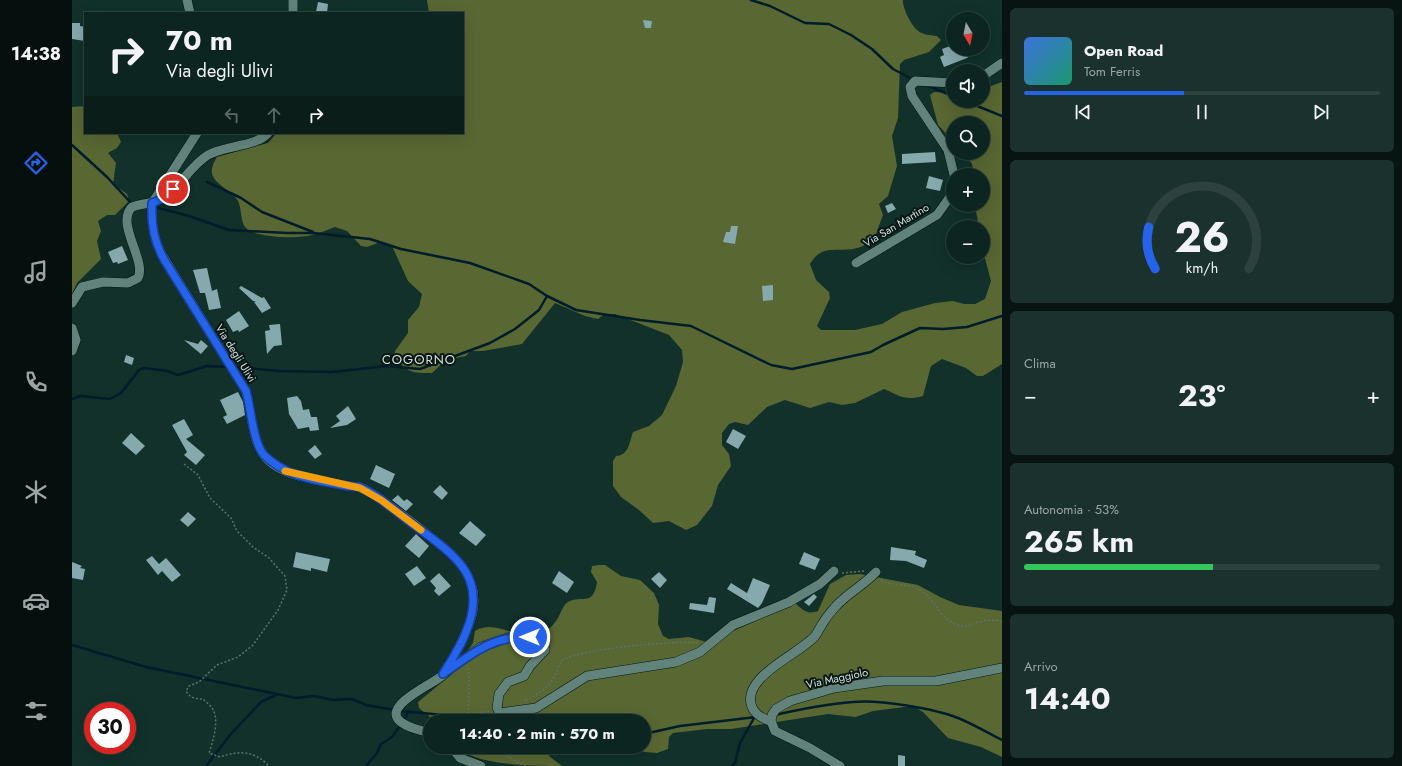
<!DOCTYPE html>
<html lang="it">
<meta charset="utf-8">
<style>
body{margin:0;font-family:Jost,sans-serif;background:#1b312d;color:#f1f3f6;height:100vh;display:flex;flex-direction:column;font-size:15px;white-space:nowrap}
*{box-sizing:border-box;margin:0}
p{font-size:13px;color:#9aa5a5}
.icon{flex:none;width:22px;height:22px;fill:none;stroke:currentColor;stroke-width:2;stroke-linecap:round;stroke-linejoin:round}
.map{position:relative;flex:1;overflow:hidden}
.side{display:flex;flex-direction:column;gap:8px;padding:8px;background:#071412;width:400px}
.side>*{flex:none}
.hud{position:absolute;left:12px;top:12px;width:380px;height:122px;border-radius:0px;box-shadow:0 4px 16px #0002,0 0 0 1px #2d423e;background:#0d2520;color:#f1f3f6;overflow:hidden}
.needle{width:26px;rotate:170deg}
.controls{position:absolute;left:874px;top:12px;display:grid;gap:8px}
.controls a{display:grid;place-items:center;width:44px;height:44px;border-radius:50%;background:#0d2520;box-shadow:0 4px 16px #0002,0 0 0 1px #2d423e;font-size:20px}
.speed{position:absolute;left:12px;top:702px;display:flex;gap:8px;font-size:20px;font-weight:700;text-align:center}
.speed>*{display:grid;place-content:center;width:52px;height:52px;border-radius:50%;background:#0d2520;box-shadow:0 4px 16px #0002,0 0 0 1px #2d423e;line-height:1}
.speed .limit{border:6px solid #d22;background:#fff;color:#111}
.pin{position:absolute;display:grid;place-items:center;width:34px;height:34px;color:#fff;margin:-17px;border:2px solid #fff;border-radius:50%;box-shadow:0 1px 4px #0007}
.me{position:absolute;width:44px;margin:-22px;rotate:270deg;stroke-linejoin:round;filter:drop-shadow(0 0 3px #0008)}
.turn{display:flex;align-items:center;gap:14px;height:84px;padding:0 16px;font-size:18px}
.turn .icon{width:52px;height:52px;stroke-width:2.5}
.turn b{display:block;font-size:28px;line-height:34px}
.lanes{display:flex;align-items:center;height:38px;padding:0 16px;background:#0003;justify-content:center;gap:20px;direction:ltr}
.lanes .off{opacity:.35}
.big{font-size:30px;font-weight:700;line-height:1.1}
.side .tile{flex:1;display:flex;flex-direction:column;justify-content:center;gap:6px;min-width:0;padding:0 14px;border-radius:6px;background:#1b312d}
.side .dial{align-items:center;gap:0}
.dial svg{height:104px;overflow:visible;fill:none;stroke:#2d423e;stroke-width:7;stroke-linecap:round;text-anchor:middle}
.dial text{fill:#f1f3f6;stroke:none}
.song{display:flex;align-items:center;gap:12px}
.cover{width:48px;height:48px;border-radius:6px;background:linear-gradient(135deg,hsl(220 70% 55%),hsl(160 70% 35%))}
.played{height:4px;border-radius:2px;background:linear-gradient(90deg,#2563eb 45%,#2d423e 45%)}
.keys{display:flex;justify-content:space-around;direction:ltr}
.heat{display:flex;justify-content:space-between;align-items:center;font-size:22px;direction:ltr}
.charge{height:6px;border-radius:3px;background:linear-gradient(90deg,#34c759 53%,#2d423e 0)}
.trip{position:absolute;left:351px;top:714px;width:228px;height:40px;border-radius:20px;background:#0d2520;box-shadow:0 4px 16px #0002,0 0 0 1px #2d423e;font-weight:700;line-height:40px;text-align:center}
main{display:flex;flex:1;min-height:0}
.menu{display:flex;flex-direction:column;width:72px;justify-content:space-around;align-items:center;background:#050f0d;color:#9aa5a5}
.menu .icon{width:28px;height:28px}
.menu .on{color:#2563eb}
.menu b{font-size:18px;color:#f1f3f6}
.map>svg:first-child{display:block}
.forest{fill:#596732}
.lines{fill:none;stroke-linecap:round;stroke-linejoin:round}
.stream{stroke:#001d2c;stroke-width:2.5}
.building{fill:#85a9ad}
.minor-casing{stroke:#001812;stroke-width:10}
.path{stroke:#59746d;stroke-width:1.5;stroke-dasharray:2 2;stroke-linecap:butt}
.minor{stroke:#62837b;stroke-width:9}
.route-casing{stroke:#184099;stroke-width:10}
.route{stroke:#2563eb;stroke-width:7}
.slow{stroke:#f59e0b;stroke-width:7}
.labels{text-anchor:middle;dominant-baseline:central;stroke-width:4;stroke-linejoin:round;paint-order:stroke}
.street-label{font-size:11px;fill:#d0e1dc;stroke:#091613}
.quarter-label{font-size:13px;letter-spacing:1px;fill:#d0e1dc;stroke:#091613}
</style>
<main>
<nav class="menu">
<b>14:38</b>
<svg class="icon on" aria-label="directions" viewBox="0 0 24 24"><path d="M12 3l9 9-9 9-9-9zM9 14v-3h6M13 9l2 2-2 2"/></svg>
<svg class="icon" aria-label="music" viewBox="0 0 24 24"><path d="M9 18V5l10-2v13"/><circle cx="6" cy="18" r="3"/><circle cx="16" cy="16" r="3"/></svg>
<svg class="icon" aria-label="phone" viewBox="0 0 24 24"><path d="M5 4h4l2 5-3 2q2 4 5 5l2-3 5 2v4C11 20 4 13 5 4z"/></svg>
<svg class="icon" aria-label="climate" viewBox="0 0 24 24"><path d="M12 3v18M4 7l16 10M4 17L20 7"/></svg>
<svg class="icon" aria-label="car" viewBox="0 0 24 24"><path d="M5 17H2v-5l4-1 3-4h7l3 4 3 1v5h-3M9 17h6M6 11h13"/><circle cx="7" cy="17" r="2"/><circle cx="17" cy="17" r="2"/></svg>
<svg class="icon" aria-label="filters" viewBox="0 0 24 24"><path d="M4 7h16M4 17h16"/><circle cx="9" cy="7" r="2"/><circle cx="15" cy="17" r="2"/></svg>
</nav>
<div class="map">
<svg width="930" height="766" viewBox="0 0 930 766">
<rect width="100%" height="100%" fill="#11312a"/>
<!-- forest -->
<g class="forest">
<path d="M355,0H831C830,7 839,24 844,29C849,35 858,35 865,36L869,40L857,52L832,60L828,64L826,118L820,136L825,166L816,196L807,204L811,215L802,239C797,242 791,247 785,248C766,253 750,243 738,264L744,280L757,292L758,298L745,326L749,330H783L810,324L830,312L863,303L881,301L892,304H903L913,299L919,281L911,251V227H907L903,206L911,205V175H902L900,164L892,153H911V123H881V141L866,125L858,95L862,92L881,93V101H911V89L930,82V364L911,376H905L894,368L870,359L859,366L851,396C833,401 828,396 812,389L783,403L770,405L757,402L738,408L713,400L695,407L676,425L663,422L657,424L650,433V445L657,454L659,466L646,485L640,506L625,525L614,530L597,521L581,523L567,510L549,497L541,486V461L544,456C557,455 557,443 561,432L577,426L590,415L604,386L611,362L610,350L597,335L543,314L531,315L526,319L513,316L483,303L450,344L411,351H398L394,356L374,360L360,373C339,373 337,373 322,357L323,351L336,333V320L347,307L350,294L336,281L320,246L308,242L295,247L289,246L275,231L263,227C255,230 248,233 240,235C226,239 184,238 174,228C167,220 171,204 163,197C148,182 131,179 145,157L196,143L205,133H391V13H357Z"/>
<path d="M13,106V133H45L49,142L45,148L36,153L44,163L41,184L55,194L57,201L43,215H35L26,221L29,231L25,241L29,259L5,283L0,294V107Z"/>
<path d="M527,565H533L549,576L568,580L582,593L587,605L586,624L591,636L597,639L617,637L642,644L661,631L723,603C731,610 735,615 746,611L758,584L774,575L788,574L846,585L868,597L887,605L930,611V757L909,747L876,738L851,712L841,706L801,711L784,717L756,714L659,729H635L601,733L597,737L596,749L585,753L573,752L547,747H572V721H363L347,708L346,702L380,674L401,643L403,631C417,623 429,629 443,633C451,635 460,635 468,635C475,631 482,625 486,618C489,613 491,605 496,602C509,594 521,608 525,582L519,572L520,566Z"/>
<path d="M386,747H475L477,756L490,766C463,766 404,766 386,747Z"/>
</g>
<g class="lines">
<!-- stream -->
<g class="stream">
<path d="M679,0L698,6L733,23L757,24L779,35L800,49L821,69L842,80"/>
<path d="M854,85L881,96"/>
<path d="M893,101L930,116"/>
<path d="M0,145L35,177L59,203L62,204"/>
<path d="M135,182L169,198L190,212L241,232"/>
<path d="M83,207L117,216L157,230L215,233H241L298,239L329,249L398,263L457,284L475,296L504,310L568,320L619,326L699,365L720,369L799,352L811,345L848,328L871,329L895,327L930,316"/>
<path d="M163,367L208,371L260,372L315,366L348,369L418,343L443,329L467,310L475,296"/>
<path d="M0,399L9,396L38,399L49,393L67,370L72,368L95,371L106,375L135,366L156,367"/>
<path d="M0,645L74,667L224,698L242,696L261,700L280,699L294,705L323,710"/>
<path d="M328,711L393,717L403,721"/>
<path d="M703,715C729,709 755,704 781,702C806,699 864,709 886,718C901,724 916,733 930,740"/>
<path d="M332,720L336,712"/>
<path d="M572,734L608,726L684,717"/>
<path d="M134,766L158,735L189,702L206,694"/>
<path d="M294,766L305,753L309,744L320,737L329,724"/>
<path d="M660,766L663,763L668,743L682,718"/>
</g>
</g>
<!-- building -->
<g class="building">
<path d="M246,2L256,4L255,13L244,12Z"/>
<path d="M571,20L580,21L579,28H573Z"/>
<path d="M0,23H8V26L13,27V41L0,39Z"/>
<path d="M881,45V49H906L895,58L872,67L868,57L872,55L870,49Z"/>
<path d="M863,152L864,162L830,164V154Z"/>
<path d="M857,176L871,180L868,191L854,188Z"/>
<path d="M820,203L824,209L816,213L813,206Z"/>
<path d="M659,226H666L663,244L651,242L654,232H658Z"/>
<path d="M50,246L56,260L46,264L45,262L41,263L36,252Z"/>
<path d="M135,268L140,291L145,289L149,308L137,310L133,293H128L121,270Z"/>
<path d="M701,285V300L691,301L690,286Z"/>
<path d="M169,286L190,298L192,297L199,308L190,313L182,302L184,301H181L167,288Z"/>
<path d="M167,311L177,326L167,332L166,330L161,332L154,320Z"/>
<path d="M208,324L210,345L202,346L195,354L193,331L198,330L197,325Z"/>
<path d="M112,340L126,344L129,340L136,346L129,354Z"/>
<path d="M54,355L62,358L60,365L52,362Z"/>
<path d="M166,392L171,402L173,415L155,424L151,417L155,415L148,400Z"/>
<path d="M225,396L229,401L231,410L237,409L239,417H245L247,430L238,431L237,427L226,429L217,414L215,398Z"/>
<path d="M276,406L284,419L275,425L258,428L268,421L264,416Z"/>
<path d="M112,419L121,435L114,439L133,455L124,465L112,455L115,452L100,425Z"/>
<path d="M661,429L674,436L666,449L654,442Z"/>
<path d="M59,433L73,446L64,455L50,443Z"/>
<path d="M243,445L250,454L243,459L236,451Z"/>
<path d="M304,465L323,474L317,488L298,479Z"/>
<path d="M368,485L376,493L370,500L361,492Z"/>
<path d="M326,495L332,501L335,499L341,504L334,511L320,500Z"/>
<path d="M116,512L124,519L116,527L108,520Z"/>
<path d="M398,521L414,535L404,546L387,533Z"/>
<path d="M344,534L357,546L347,558L333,546Z"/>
<path d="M819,547L844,551L843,555L855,560L852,568L834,561L818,560Z"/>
<path d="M224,552L258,559L255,572L239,568V571L221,567Z"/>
<path d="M732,552L748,559L743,570L727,564Z"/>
<path d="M80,556L87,564L94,558L109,575L100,582L90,571L86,575L74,560Z"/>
<path d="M0,562L10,566L8,568L13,569L11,580L0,578Z"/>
<path d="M345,566L354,578L342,586L333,574Z"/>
<path d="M487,571L502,582L495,593L480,583Z"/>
<path d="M587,572L595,580L588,588L579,579Z"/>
<path d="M367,573L379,586L367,596L362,591L364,588L358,581Z"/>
<path d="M681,578L698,585L690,603L686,608L655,589L659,583L675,593Z"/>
<path d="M742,594L745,597L737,606L732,602Z"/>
<path d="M637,597L644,598L642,613L617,609L618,603L635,605Z"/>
<path d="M826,755L833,756V766H826Z"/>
</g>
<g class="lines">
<defs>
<g id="minor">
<path d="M115,0L118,13"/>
<path d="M221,0V13"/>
<path d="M911,76L930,63"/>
<path d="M881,83L843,81L838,87L840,96L876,150L882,175"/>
<path d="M81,202L125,133"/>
<path d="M80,203C79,222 81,236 89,253L174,391C180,411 179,435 190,453C206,478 249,480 276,486C279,487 284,486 288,487C304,493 381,552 391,567C412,598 399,624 383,654C379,660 376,670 371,675C362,684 303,708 332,724C339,729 350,730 358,733"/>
<path d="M784,263L865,215L880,194L881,182"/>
<path d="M0,303L10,287L31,282L56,283L66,278C75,261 43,223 60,207C70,203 82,204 92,198C109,186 118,166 136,155C153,145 184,147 196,133"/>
<path d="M0,328L4,340L0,351"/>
<path d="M374,672L409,647L441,636L458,637L473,640V650L458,666L452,676L436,682L427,694L425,708L428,713L464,708L515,676L604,662L628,652L661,625L717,602L748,584L762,571"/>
<path d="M699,721C691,719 683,714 680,707C668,677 728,654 743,636C746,632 748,627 751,623C754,617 760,611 764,606C776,593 792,585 804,572"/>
<path d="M379,747L388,758L409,766"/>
<path d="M768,766L738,748L703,731L699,721L700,715L704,709L718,701L762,688L811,681H864L930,668"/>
</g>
</defs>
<!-- minor casing -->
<use href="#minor" class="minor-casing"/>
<!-- path -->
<g class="path">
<path d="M112,464L126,475L138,498L159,518L165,531L181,547L197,558L213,576L215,590L206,610L181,645L166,657L145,665L127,682L117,686L114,691C118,698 124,699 131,699C134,702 138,705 140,708C148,719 141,741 137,753L148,757C167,750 183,751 197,766"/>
<path d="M770,573L792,571"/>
<path d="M809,580C822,588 839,581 852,593C865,603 867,618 885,625C896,629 902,622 911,621C917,620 924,620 930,622"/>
<path d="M396,668C399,686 395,703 397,721"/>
<path d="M453,700C466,695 477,687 483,675C485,671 487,664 490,661C502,649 607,640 626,643"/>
<path d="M396,715L417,711"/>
<path d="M421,747L448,764L456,766"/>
</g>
<!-- minor -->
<use href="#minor" class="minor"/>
</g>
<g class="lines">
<defs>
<path id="route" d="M101,189L92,198L80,203C79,225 82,242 93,261L174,391C179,408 181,443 192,455C215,478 245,480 275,486C279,487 284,486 287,487C303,492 328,515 342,525C383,555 417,577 394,632C389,646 379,661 371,674C399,654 422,635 458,637"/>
</defs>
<!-- route casing -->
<use href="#route" class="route-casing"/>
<!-- route -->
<use href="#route" class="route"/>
<!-- slow -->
<path class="slow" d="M213,471L288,488L309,500L349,530"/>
</g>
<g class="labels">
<!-- street labels -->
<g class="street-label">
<text transform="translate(824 225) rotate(-31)">Via San Martino</text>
<text transform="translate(164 353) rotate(58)">Via degli Ulivi</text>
<text transform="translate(765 678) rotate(-12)">Via Maggiolo</text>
</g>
<!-- quarter labels -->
<g class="quarter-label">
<text x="347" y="359">COGORNO</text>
</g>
</g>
</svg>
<div class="controls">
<a><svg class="needle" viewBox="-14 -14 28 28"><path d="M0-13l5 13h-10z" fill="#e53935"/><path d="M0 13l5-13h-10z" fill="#9aa5a5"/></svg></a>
<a><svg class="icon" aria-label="sound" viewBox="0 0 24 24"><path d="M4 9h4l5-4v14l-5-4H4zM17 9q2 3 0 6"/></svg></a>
<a><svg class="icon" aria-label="search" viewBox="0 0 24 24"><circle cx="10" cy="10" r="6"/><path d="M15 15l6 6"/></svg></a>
<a>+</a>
<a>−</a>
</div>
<div class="speed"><div class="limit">30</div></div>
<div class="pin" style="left:101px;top:189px;background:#d93025"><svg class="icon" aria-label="arrive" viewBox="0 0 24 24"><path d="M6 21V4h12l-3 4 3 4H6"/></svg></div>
<svg class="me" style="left:458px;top:637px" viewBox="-20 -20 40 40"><circle r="17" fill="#2563eb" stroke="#fff" stroke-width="3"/><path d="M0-11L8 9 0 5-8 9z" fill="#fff"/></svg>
<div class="trip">14:40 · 2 min · 570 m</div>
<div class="hud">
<div class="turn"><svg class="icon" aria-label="right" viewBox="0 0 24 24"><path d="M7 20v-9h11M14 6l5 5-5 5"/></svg><div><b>70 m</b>Via degli Ulivi</div></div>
<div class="lanes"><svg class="icon off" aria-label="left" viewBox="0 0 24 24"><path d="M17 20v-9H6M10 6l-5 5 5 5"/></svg><svg class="icon off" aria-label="ahead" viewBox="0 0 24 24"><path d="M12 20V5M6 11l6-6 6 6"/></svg><svg class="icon" aria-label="right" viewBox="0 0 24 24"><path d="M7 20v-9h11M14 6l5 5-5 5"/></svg></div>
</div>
</div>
<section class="side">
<div class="tile">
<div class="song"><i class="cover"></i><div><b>Open Road</b><p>Tom Ferris</p></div></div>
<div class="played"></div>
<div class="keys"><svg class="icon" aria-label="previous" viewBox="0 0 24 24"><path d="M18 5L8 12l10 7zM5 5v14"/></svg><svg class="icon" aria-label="pause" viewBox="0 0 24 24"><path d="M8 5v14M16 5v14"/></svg><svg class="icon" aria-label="next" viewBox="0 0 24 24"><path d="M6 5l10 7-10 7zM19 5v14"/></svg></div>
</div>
<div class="tile dial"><svg viewBox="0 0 100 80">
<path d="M14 69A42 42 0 1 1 86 69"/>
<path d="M14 69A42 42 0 0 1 9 37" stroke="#2563eb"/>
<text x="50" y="56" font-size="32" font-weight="700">26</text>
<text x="50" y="72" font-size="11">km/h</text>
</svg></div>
<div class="tile"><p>Clima</p>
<div class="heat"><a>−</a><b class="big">23°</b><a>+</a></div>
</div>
<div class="tile"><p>Autonomia · 53%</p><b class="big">265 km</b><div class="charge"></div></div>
<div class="tile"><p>Arrivo</p><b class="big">14:40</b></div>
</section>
</main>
